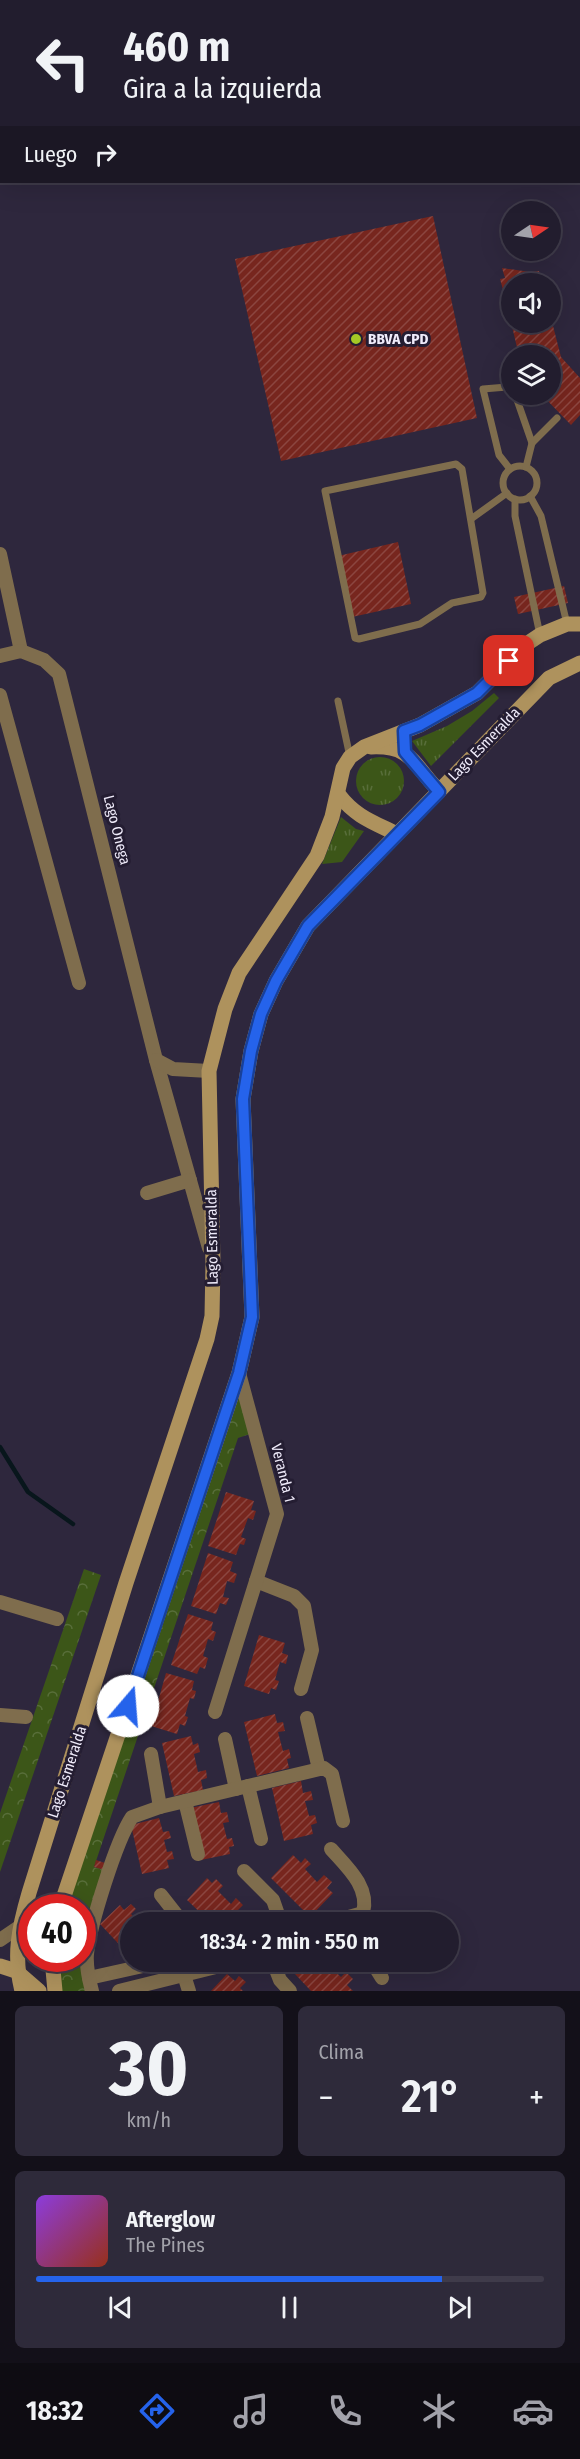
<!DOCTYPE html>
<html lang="es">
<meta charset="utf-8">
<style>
body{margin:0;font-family:"Fira Sans Condensed",sans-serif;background:#2e2a3a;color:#f1f3f6;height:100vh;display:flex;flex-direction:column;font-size:22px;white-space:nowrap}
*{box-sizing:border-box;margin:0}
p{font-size:20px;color:#a2a2aa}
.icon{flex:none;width:33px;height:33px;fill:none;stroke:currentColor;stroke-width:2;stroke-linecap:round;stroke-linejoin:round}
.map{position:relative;height:1991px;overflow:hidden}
.side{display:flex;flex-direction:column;gap:15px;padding:15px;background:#131019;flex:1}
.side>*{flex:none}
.guide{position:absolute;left:0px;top:0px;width:580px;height:183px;box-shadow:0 6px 24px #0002,0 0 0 2px #3f3b4a;background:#221d2e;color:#f1f3f6;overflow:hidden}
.needle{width:39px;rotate:77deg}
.fabs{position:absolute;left:501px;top:201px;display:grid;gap:12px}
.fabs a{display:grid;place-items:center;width:60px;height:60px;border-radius:50%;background:#221d2e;box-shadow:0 6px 24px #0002,0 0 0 2px #3f3b4a;font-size:30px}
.speed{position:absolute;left:18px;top:1894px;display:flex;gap:12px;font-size:30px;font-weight:700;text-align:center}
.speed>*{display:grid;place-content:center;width:78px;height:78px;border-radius:50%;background:#221d2e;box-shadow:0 6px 24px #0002,0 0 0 2px #3f3b4a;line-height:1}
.speed .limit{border:9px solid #d22;background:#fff;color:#111}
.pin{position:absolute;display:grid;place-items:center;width:51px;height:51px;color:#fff;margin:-26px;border-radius:12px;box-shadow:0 3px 9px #0006}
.me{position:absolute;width:66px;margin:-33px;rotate:18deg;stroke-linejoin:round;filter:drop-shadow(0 0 4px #0008)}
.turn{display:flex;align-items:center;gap:21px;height:126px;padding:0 24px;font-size:27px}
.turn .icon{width:78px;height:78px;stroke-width:2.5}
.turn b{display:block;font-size:42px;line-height:51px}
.then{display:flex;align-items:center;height:57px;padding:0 24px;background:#0003;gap:12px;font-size:22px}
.big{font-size:45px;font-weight:600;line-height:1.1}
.side .card{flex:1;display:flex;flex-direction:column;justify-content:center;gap:9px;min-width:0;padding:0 21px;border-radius:9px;background:#2e2a3a}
.side .dial{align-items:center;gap:0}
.dial b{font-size:78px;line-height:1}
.song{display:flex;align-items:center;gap:18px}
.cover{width:72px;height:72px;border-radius:9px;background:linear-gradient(135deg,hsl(270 70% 55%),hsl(10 70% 35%))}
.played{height:6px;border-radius:3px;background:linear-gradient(90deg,#2563eb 80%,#3f3b4a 80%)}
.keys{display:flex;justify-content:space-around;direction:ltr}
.heat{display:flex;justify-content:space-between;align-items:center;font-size:33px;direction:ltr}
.side .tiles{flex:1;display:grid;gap:15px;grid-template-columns:1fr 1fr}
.card:last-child{grid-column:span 2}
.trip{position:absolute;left:120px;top:1912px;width:339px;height:60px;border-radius:30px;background:#221d2e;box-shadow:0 6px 24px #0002,0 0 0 2px #3f3b4a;font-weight:600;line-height:60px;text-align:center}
.dock{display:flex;height:96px;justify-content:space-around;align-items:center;background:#0e0c12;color:#a2a2aa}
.dock .icon{width:42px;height:42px}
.dock .current{color:#2563eb}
.dock b{font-size:27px;color:#f1f3f6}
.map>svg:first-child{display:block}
.grass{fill:url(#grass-tufts)}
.park{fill:url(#park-crowns)}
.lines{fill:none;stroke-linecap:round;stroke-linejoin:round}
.stream{stroke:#08161c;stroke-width:4.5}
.building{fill:url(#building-hatch)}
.lane{stroke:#7f6d4d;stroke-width:7}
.street{stroke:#7f6d4d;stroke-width:14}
.secondary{stroke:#ae925d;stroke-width:15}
.highway{stroke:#f4c772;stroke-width:18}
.route-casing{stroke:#184099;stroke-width:15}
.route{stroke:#2563eb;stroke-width:10}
.poi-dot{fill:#a4c825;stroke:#241d32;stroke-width:2}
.labels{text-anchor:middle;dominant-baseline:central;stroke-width:6;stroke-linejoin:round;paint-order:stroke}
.poi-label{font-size:15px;font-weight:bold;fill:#efebfa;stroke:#241d32;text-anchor:start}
.street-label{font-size:15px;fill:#efebfa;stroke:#241d32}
</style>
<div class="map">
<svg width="580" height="1991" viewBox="0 0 580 1991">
<defs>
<pattern id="grass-tufts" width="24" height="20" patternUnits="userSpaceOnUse" patternTransform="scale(1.5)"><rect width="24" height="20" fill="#3c5618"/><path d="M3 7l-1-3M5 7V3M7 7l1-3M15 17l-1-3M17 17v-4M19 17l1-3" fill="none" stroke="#586e3a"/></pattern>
<pattern id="park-crowns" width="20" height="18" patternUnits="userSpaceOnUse" patternTransform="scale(1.5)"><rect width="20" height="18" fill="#3c5618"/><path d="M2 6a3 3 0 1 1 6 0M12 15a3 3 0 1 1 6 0" fill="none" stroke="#586e3a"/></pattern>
<pattern id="building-hatch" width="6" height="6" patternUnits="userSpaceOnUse" patternTransform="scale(1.5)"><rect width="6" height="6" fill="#77261e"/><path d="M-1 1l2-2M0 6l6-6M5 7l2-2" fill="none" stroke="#8b4640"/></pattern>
</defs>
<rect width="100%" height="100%" fill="#2e273d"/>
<!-- grass -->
<g class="grass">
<path d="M494,693L499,698L431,766L412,741L447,726L472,711Z"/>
<circle cx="380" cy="781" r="24"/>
<path d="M341,817L356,829L364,831L342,862L322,864Z"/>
</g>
<!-- park -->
<g class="park">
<path d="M239,1373L256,1432L238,1438L94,1867L105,1870L92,1927V1991H55L52,1959H82V1908H60Z"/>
<path d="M84,1569L101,1575L0,1872V1813Z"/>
</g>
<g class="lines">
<!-- stream -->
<path class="stream" d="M0,1447L28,1492L73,1524"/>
</g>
<!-- building -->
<g class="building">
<path d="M433,216L477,418L281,461L235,259Z"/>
<path d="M502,268L530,272L539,271L542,284H512V322L500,279L505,278Z"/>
<path d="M511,322H552L561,357L580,378V415L571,425L541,394H550V356H519Z"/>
<path d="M398,542L411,604L352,617L338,556Z"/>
<path d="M564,586L568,603L518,614L514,597Z"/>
<path d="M226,1492L254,1501L251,1510L256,1511L253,1520L248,1518L241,1537L246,1539L244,1545L240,1544L236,1555L208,1546Z"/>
<path d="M208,1553L233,1562L230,1571L237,1574L234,1583L227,1581L223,1597L229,1598L226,1605L220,1603L216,1614L191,1606Z"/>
<path d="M188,1614L213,1622L211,1630L216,1632L213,1641L208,1639L203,1656L208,1658L205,1669L200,1667L197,1674L171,1665Z"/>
<path d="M259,1635L285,1643L282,1653L288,1655L286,1664L280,1662L275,1680L279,1681L276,1690L271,1688L269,1694L244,1686Z"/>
<path d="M166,1673L194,1681L192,1690L196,1691L194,1699L190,1698L185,1716L188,1717L185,1726L180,1724L177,1734L151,1726Z"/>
<path d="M275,1714L277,1723L283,1722L285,1731L278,1732L283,1751L289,1749L291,1758L287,1759L289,1768L257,1776L244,1722Z"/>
<path d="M191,1736L193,1745L198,1743L200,1752L194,1754L198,1772L206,1770L207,1778L201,1780L203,1790L174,1796L162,1743Z"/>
<path d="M301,1781L303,1793L311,1791L313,1800L305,1801L309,1816L315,1815L317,1823L311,1825L313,1834L284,1841L272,1788Z"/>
<path d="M219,1802L221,1813L227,1812L229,1822L223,1823L227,1839L232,1838L234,1846L229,1847L230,1854L201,1860L190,1808Z"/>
<path d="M159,1818L163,1832L169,1831L171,1838L164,1840L167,1852L172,1851L174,1859L167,1860L169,1868L142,1874L131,1825Z"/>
<path d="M293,1855L301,1863L305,1858L311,1864L305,1869L317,1882L324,1875L332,1882L327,1888L333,1893L310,1917L271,1878Z"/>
<path d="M96,1860L108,1864L105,1870L94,1867Z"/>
<path d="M207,1878L212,1883L216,1879L223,1886L218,1891L231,1904L236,1898L243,1905L238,1910L244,1915L236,1923H211L187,1900Z"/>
<path d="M131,1904L136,1909L131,1914L139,1923H130V1956L100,1924L120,1905L124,1910Z"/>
<path d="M307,1962H329L327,1964L341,1977L346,1972L353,1979L347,1985L353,1991H311L295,1974Z"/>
<path d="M227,1974L235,1981L239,1976L246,1982L240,1988L243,1991H211Z"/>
</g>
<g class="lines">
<!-- lane -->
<g class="lane">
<path d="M515,394L532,443"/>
<path d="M456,464L462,469L483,593L481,597L452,603L420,624L359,639L355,638L325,491Z"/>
<circle cx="520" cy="483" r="17"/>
<path d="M526,467L532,443L557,418"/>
<path d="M510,469L499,455L483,389L507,387L512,391"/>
<path d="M530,496L541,516L567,624"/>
<path d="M515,499V516L540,635"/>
<path d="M471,519L507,493"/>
<path d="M338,701L350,757"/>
</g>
<!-- street -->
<g class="street">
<path d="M0,554L21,651"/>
<path d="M0,656L21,651L44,660L59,674L156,1060L209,1248"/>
<path d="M0,695L79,983"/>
<path d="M156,1060L173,1069L209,1071"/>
<path d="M147,1193L190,1180"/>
<path d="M256,1581L294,1596L304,1606L312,1650L301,1689"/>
<path d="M0,1602L57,1619"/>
<path d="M215,1712L277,1514L239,1373"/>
<path d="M0,1715L26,1717"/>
<path d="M307,1718L319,1769"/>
<path d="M225,1739L236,1789"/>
<path d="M151,1754L160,1807"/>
<path d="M248,1786L261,1839"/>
<path d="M185,1801L198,1854"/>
<path d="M244,1871L273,1900L281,1923"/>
<path d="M161,1895L183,1923"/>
<path d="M327,1923L363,1913C370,1887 347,1867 331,1849"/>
<path d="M0,1940L19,1927"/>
<path d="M273,1962L280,1980L290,1991"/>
<path d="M372,1962L382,1978"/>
<path d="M184,1975L189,1991"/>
<path d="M89,1978L161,1962"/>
<path d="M92,1991C89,1980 86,1966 87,1954C90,1925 116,1841 132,1817L160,1807L324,1768L332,1774L343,1821"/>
<path d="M119,1991L236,1962"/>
</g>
<!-- secondary -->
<g class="secondary">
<path d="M371,747C413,745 413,765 439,791"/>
<path d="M339,795C356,817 373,822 397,834"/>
<path d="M60,1908L239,1373L252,1317L243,1099L251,1051L261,1014L276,981L308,926L549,678L580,663"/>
<path d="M52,1959L55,1991"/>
<path d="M0,1966L16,1971L39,1991"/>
<path d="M22,1991C13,1956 19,1927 29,1893L126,1583L207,1339L212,1316L213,1264L209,1071L225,1009L239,973L317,856L332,817L343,768L350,757L364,747L420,725L477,693L525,645L540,635L567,624H580"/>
</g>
<!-- highway -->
<g class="highway">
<path d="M382,0L388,2"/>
<path d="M579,88L580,89"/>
</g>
</g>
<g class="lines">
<defs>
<path id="route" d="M128,1706L239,1373L252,1317L243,1099L251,1051L261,1014L276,981L308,926L439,792L405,752L404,731L420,725L477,693L509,661"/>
</defs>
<!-- route casing -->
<use href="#route" class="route-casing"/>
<!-- route -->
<use href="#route" class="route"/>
</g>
<!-- markers -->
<circle class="poi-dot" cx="356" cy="339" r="6"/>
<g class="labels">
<!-- poi labels -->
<g class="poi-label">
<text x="368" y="339">BBVA CPD</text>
</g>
<!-- street labels -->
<g class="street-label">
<text transform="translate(484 744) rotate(-46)">Lago Esmeralda</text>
<text transform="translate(117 830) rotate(76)">Lago Onega</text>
<text transform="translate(212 1237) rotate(-91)">Lago Esmeralda</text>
<text transform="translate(283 1473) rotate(76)">Veranda 1</text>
<text transform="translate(67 1772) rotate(-72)">Lago Esmeralda</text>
</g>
</g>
</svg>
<div class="fabs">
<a><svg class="needle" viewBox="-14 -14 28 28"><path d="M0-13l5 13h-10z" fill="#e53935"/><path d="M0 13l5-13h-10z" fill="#a2a2aa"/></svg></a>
<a><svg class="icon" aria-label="sound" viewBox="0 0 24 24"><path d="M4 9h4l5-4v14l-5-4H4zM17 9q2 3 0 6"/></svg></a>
<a><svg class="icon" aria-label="layers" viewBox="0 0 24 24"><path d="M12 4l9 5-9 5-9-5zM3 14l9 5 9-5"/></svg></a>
</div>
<div class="speed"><div class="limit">40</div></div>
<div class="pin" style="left:509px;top:661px;background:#d93025"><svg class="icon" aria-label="arrive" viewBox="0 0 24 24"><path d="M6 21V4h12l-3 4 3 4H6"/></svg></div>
<svg class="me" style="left:128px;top:1706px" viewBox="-20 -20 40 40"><circle r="19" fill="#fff"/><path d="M0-13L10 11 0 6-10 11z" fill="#2563eb"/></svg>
<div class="trip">18:34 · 2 min · 550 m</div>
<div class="guide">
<div class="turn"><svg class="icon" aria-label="left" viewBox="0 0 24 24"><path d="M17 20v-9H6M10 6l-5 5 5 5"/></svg><div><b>460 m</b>Gira a la izquierda</div></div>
<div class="then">Luego<svg class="icon" aria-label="right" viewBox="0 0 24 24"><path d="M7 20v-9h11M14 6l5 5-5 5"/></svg></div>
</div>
</div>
<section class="side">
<div class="tiles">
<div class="card dial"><b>30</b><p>km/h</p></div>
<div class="card"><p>Clima</p>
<div class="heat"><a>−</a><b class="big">21°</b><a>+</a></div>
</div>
<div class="card">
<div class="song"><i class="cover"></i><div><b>Afterglow</b><p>The Pines</p></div></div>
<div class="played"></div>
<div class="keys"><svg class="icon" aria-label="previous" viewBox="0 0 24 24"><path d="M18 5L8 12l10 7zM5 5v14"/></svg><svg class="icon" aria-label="pause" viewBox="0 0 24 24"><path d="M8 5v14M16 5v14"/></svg><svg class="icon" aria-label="next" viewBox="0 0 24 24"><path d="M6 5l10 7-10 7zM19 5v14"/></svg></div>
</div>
</div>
</section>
<nav class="dock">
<b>18:32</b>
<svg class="icon current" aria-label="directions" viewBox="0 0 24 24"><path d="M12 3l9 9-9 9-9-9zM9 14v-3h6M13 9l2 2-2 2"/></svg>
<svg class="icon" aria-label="music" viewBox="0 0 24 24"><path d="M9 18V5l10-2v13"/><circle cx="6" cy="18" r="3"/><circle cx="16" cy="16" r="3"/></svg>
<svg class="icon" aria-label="phone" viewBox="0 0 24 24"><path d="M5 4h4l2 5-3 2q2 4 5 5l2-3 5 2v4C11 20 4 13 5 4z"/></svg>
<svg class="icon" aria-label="climate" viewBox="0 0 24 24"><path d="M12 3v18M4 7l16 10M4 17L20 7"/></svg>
<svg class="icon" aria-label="car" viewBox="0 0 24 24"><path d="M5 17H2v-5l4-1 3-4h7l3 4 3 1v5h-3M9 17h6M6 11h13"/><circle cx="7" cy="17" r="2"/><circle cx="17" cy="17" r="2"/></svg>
</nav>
